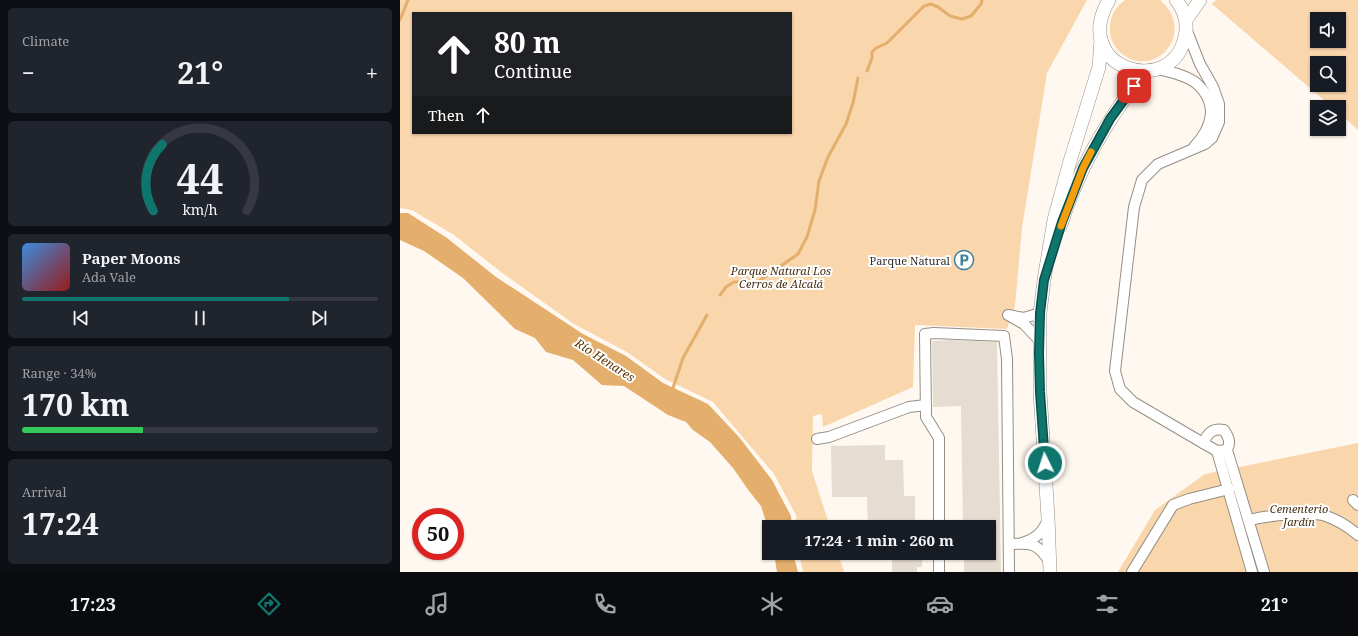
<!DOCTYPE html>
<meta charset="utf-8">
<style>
body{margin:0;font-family:"Noto Serif",serif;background:#20242c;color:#f1f3f6;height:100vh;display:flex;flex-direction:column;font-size:15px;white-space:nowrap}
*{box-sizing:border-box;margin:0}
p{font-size:13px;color:#9ea1a6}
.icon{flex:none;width:22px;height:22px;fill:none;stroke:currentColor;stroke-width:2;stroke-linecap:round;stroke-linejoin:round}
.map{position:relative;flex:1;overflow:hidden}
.drawer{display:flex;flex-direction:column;gap:8px;padding:8px;background:#0d0f14;width:400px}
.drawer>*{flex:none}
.top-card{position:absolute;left:12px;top:12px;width:380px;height:122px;border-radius:0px;box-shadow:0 1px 3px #0004;background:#202124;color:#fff;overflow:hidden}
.fabs{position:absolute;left:910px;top:12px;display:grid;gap:8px}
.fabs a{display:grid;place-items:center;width:36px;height:36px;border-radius:0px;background:#171b24;box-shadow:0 1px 3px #0004;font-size:20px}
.speed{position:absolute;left:12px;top:508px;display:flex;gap:8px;font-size:20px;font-weight:700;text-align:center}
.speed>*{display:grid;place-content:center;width:52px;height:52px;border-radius:50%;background:#171b24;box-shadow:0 1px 3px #0004;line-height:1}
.speed .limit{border:6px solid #d22;background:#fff;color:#111}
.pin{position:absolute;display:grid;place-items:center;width:34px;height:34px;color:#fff;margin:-17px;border-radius:8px;box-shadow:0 2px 6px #0006}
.me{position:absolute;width:44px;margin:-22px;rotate:356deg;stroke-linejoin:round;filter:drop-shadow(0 0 3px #0008)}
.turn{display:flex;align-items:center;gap:14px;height:84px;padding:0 16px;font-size:18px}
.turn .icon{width:52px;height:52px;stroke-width:2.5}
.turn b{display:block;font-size:28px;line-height:34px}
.then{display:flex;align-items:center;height:38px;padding:0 16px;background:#0003;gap:8px;font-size:15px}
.big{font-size:30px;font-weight:700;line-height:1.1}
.drawer .widget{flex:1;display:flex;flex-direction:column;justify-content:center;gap:6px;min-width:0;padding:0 14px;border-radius:6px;background:#20242c}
.drawer .dial{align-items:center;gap:0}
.dial svg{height:104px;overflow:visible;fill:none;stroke:#363941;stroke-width:7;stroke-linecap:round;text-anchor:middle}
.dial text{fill:#f1f3f6;stroke:none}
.song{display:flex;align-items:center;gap:12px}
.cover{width:48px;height:48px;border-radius:6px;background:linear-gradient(135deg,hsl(210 70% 55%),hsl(0 70% 35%))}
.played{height:4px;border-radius:2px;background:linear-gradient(90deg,#0f766e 75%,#363941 75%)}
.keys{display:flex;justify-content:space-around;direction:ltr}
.heat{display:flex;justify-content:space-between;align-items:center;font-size:22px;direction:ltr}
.charge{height:6px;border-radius:3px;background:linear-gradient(90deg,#34c759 34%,#363941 0)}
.trip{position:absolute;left:362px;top:520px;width:234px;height:40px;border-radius:0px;background:#171b24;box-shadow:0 1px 3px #0004;font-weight:700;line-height:40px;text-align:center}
.tab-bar{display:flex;height:64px;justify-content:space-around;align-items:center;background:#090b0e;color:#9ea1a6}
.tab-bar .icon{width:28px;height:28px}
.tab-bar .current{color:#0f766e}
.tab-bar b{font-size:18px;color:#f1f3f6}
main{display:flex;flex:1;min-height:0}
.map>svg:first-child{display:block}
.green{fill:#f9d6ac;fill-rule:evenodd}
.water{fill:#e4ae6c}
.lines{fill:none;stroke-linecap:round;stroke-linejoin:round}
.stream{stroke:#e4ae6c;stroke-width:3}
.building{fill:#e5dcd2}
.minor-casing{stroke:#968e85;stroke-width:12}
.major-casing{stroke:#968e85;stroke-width:14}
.minor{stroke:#fff;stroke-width:10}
.major{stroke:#fff;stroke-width:13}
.route-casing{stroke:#0a4d48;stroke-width:10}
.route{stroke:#0f766e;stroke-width:7}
.slow{stroke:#f59e0b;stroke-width:7}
.labels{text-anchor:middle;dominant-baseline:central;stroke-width:4;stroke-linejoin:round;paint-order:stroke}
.poi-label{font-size:11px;fill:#322f2b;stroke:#fff;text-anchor:end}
.park-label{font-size:11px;font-style:italic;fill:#462f12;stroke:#fff}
.water-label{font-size:12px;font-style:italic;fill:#5a3700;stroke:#fff}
</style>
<main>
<section class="drawer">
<div class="widget"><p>Climate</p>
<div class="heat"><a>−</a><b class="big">21°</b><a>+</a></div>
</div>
<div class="widget dial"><svg viewBox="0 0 100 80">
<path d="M14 69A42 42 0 1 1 86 69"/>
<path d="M14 69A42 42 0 0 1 21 18" stroke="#0f766e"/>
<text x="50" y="56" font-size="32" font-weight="700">44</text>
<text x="50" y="72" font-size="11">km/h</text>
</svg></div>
<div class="widget">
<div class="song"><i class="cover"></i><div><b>Paper Moons</b><p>Ada Vale</p></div></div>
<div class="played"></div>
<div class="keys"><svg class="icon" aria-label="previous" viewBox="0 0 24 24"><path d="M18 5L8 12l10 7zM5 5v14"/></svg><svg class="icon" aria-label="pause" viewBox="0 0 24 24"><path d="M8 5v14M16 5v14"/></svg><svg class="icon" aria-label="next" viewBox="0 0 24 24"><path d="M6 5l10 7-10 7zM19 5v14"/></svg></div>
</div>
<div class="widget"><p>Range · 34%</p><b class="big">170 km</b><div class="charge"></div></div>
<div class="widget"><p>Arrival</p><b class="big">17:24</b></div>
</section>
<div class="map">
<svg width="958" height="572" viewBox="0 0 958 572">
<rect width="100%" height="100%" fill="#fff8f0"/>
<!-- green -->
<g class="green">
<path d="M0,0H687L647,73L622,228L615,306L607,329L515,325L513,387L423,427L422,414L413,416L412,471L430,527H397L396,515L374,474L313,402L265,379L227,352L174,324L101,272L54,235L12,210L0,208ZM13,13H391V133H13Z"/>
<path d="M725,0H760C798,33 754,81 721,53C714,47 709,37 710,28C710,16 715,7 725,0Z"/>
<path d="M816,0H958V130L939,113V107H932L812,4ZM917,19H939V41H917ZM917,63H939V85H917Z"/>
<path d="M958,443V572H718L755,510L805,474Z"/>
<path d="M399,553H438L444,572H403Z"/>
</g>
<!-- water -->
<g class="water">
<path d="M0,213H8L47,238L96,277L183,334L226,356L263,383L308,404L339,437L372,480L391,516L392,527H369V531L361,506L349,491L333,468L310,442L293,430L286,422L268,415L224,386L202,385L173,360L146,352L135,338L115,329L63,278L24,251L0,240Z"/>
<path d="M374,553H394L395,561L398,572H377Z"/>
</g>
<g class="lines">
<!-- stream -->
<g class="stream">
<path d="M0,20L8,0"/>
<path d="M467,71L472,58V52L476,48L487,43L524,6L531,4L538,7L550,16L562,19L571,16L581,4L582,0"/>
<path d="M320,295L326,287L334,282L359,281L398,254L407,237L415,210L419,181L428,157L446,124L453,103L458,78"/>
<path d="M272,391L283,358L307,315"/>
</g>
</g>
<!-- building -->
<g class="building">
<path d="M552,340L597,342L601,572H564V553H589V527H563L561,406L533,407L532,341Z"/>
<path d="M485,445V460H503L504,496H515V527H468L467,497H432L431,446Z"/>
<path d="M492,553H522V567H517V572H492Z"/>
</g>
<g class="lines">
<defs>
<g id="minor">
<path d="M787,31L800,64L813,87L819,104V122L812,138L805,144L758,164L742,180L734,207L715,371L720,389L733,402L803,443L817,451L827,450"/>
<path d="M758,69C770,72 786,75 796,83C819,103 813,127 794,147"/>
<path d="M639,340L624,324L608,315L624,318L640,313"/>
<path d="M417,439L429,437L509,407L526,405"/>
<path d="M803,443C808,433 812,428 824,430C829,438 831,442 827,450L864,572"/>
<path d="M817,451L852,572"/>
<path d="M953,500L958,505"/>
<path d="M849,520C865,516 911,511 926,516C937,520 949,527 958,535"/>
<path d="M539,527V438L526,417L525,334L534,333L604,336L607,359L609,572"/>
<path d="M622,543C635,539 643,533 648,519"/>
<path d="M609,544C630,543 637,542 649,561"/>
<path d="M539,553V572"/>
<path d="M732,572L773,505L789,499L829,489"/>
</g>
<g id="major">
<path d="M709,0C669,68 771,100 785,37C788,24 785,11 776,0"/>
<path d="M786,20L800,0"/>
<path d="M660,227C678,170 708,117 746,71"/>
<path d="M650,572L648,517L640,392V313L644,280L654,220L670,161L699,67L701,40"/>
</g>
</defs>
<!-- minor casing -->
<use href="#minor" class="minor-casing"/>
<!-- major casing -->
<use href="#major" class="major-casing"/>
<!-- minor -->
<use href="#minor" class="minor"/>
<!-- major -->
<use href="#major" class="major"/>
</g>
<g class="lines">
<defs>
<path id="route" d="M645,463L640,392L639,353L640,313L644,280L662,222L683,168L710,119L734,86"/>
</defs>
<!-- route casing -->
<use href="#route" class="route-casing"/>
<!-- route -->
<use href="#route" class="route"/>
<!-- slow -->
<path class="slow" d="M661,226L683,168L691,152"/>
</g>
<!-- icons -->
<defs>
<symbol id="parking-ring" viewBox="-11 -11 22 22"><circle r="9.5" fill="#fff" stroke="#428296" stroke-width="1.5"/><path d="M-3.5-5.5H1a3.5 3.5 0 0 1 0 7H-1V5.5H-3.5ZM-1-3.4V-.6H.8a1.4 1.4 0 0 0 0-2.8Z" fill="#428296"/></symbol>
</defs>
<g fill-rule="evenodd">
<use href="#parking-ring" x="553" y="249" width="22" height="22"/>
</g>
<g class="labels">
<!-- poi labels -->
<g class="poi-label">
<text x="550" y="260">Parque Natural</text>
</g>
<!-- park labels -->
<g class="park-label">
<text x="381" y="270">Parque Natural Los<tspan x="381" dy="13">Cerros de Alcalá</tspan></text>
<text x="899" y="508">Cementerio<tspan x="899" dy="13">Jardín</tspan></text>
</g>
<!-- water labels -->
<g class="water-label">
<text transform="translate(205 360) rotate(33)">Río Henares</text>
</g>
</g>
</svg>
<div class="fabs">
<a><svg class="icon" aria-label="sound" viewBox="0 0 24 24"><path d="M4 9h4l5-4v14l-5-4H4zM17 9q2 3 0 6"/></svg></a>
<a><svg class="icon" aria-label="search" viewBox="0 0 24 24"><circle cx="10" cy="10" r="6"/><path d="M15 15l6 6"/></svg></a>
<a><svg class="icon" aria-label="layers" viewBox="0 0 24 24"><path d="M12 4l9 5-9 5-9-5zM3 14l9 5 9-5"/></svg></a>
</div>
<div class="speed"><div class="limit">50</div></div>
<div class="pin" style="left:734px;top:86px;background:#d93025"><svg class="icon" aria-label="arrive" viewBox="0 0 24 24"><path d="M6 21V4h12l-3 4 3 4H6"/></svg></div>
<svg class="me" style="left:645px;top:463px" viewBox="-20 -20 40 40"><circle r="17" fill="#0f766e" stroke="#fff" stroke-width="3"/><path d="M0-11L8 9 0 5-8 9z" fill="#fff"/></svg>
<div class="trip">17:24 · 1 min · 260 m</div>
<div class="top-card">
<div class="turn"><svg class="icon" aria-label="ahead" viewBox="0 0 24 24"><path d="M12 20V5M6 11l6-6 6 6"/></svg><div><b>80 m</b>Continue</div></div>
<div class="then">Then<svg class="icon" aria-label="ahead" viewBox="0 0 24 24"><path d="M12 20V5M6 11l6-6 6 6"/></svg></div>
</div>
</div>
</main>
<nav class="tab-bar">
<b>17:23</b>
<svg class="icon current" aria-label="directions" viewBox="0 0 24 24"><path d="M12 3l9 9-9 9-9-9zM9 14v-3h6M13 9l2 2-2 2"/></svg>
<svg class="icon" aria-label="music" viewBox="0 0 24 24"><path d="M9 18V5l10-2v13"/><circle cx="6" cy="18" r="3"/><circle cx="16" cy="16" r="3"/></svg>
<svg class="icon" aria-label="phone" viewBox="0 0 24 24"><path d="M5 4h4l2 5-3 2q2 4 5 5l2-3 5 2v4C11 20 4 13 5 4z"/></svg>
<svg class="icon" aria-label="climate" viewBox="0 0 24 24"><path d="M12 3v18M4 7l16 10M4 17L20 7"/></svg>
<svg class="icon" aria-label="car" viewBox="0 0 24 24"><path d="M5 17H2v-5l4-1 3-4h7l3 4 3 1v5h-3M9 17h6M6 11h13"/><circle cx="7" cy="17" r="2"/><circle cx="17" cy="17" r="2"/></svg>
<svg class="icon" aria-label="filters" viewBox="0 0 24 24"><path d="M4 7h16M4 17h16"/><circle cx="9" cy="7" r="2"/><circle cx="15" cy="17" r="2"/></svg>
<b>21°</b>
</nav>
